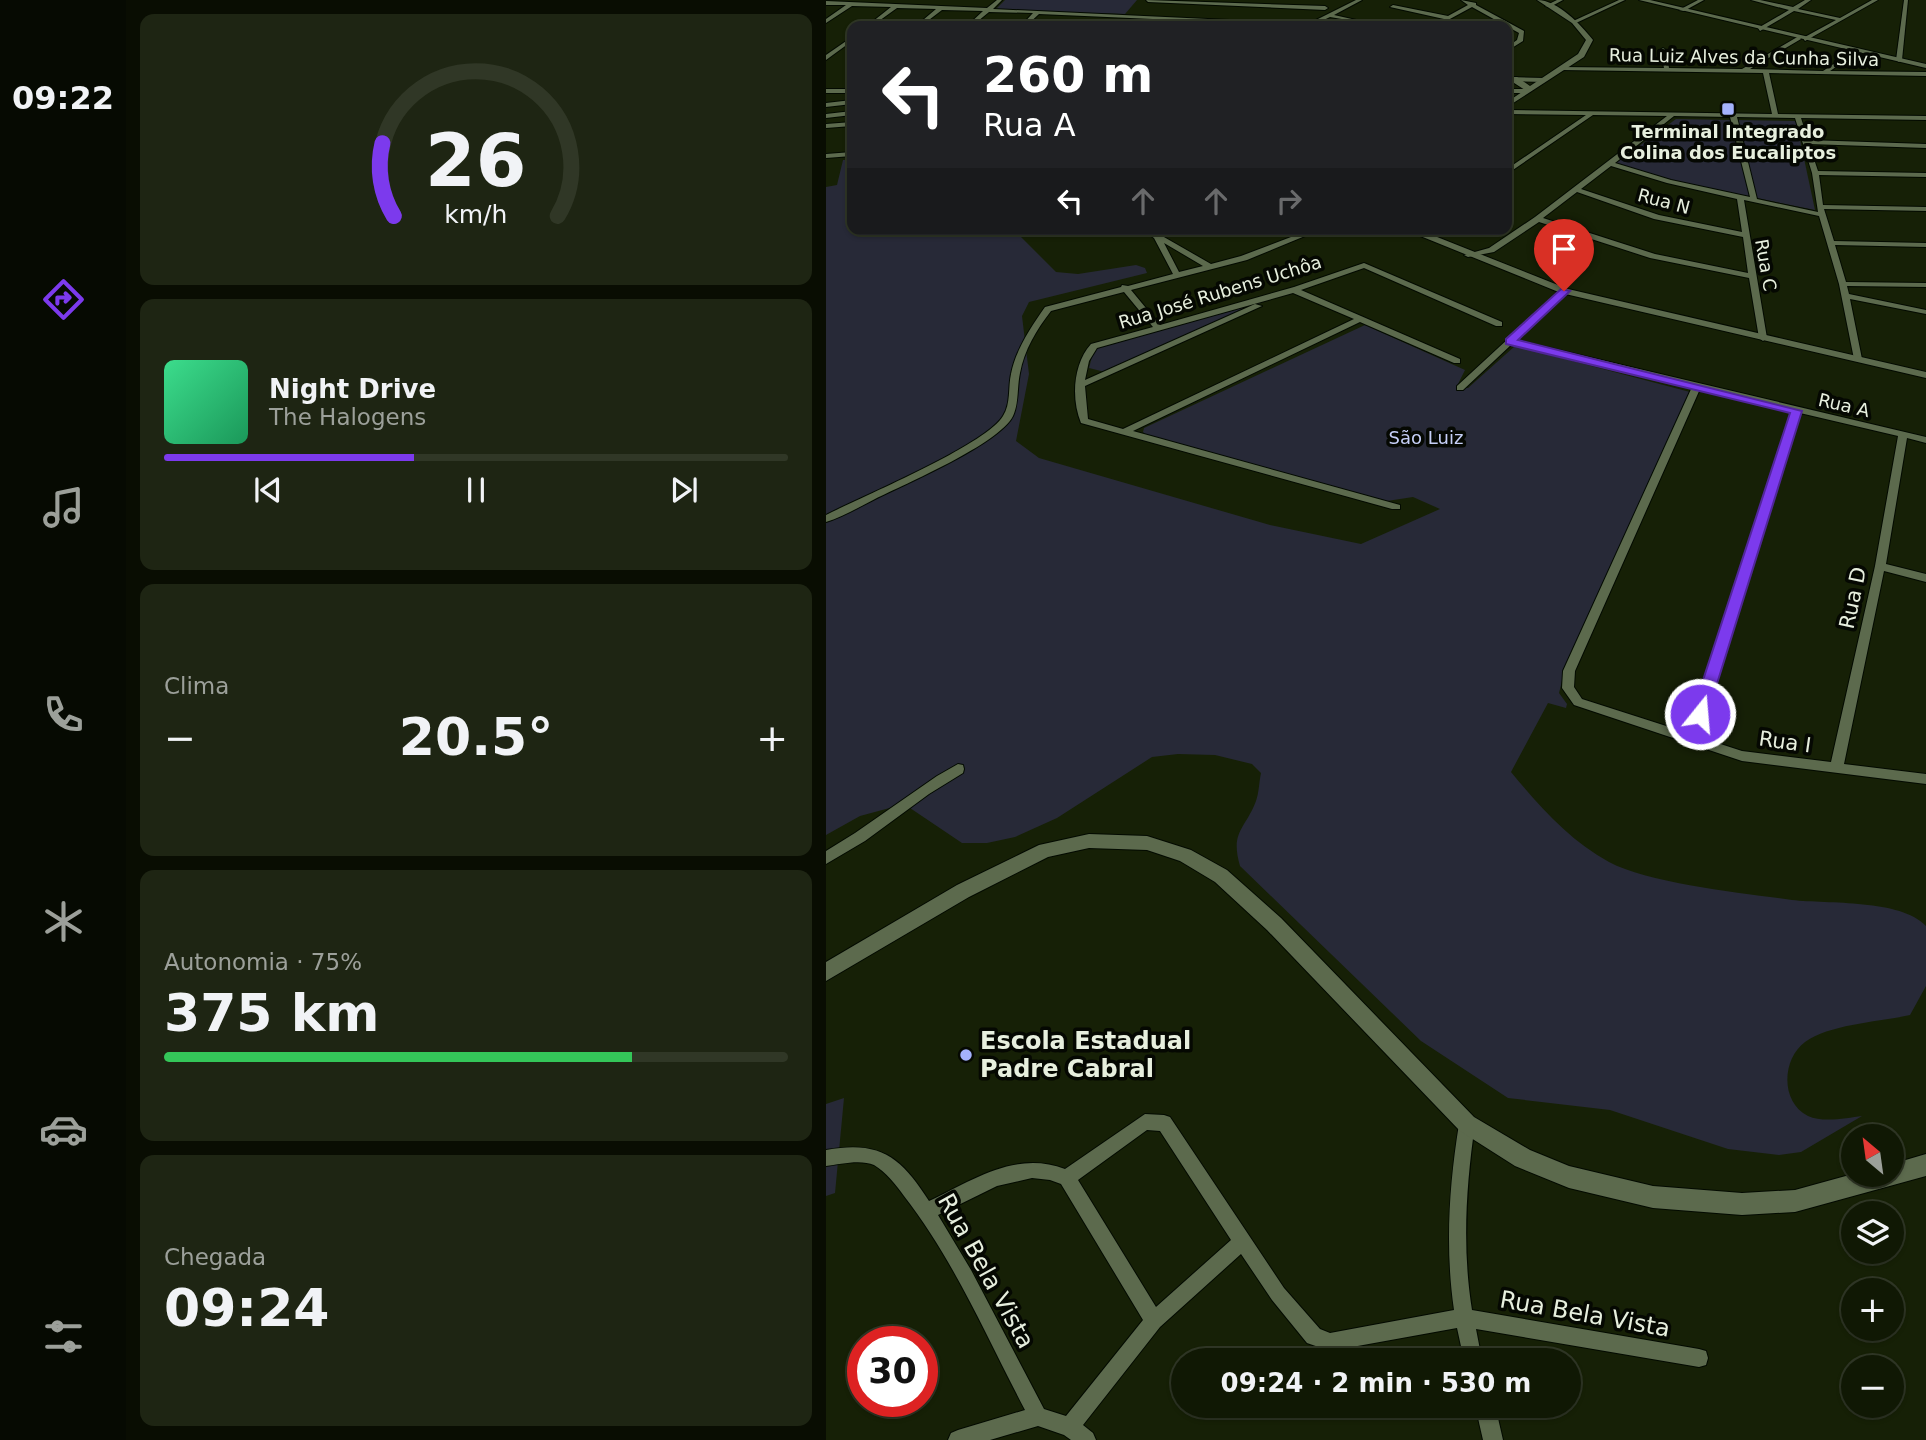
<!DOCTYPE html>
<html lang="pt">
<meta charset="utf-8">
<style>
body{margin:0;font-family:"DejaVu Sans",sans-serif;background:#1e2513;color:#f1f3f6;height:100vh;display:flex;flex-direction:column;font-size:26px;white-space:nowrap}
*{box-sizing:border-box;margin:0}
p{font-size:23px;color:#9ca09a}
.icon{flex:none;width:38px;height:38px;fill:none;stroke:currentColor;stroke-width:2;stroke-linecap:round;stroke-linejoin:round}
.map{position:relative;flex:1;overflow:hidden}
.drawer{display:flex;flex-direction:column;gap:14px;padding:14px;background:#090d02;width:700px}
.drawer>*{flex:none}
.hud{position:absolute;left:21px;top:21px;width:665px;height:214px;border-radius:14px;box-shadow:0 2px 5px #0004,0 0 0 2px #303726;background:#202124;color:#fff;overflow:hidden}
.needle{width:46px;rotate:331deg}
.controls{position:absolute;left:1015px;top:1124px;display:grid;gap:14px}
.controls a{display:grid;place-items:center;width:63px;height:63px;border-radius:50%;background:#101804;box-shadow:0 2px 5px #0004,0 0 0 2px #303726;font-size:35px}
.speed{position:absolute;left:21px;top:1326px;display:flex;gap:14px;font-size:35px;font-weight:700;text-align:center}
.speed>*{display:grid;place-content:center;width:91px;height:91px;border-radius:50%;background:#101804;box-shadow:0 2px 5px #0004,0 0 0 2px #303726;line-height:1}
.speed .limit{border:10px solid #d22;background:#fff;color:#111}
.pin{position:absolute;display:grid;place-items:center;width:60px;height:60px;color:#fff;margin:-72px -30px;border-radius:50% 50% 50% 0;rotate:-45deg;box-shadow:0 0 7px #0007}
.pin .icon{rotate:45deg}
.me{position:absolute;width:77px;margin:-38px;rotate:17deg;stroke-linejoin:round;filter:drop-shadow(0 0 5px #0008)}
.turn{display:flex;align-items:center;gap:24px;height:147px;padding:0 21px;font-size:32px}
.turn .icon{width:91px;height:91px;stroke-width:2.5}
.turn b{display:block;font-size:49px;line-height:60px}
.lanes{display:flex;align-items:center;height:66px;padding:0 21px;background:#0003;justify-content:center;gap:35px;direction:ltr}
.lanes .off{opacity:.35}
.big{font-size:52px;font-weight:700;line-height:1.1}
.drawer .tile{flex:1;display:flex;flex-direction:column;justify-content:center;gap:10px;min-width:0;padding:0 24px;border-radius:14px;background:#1e2513}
.drawer .dial{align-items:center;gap:0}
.dial svg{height:182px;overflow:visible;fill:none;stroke:#303726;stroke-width:7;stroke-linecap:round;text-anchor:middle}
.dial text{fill:#f1f3f6;stroke:none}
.song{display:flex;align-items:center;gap:21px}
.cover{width:84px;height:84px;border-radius:10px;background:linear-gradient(135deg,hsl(150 70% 55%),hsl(150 70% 35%))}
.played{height:7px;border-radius:4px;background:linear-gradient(90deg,#7c3aed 40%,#303726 40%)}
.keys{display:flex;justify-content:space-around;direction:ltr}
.heat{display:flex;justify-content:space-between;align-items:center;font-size:38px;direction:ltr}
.charge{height:10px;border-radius:5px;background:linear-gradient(90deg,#34c759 75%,#303726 0)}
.trip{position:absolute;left:345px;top:1348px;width:410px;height:70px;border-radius:35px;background:#101804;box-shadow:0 2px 5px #0004,0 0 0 2px #303726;font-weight:700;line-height:70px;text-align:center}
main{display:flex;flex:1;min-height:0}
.dock{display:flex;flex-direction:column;width:126px;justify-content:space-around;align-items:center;background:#060a02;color:#9ca09a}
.dock .icon{width:49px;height:49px}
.dock .on{color:#7c3aed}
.dock b{font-size:32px;color:#f1f3f6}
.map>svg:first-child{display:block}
.green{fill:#272937}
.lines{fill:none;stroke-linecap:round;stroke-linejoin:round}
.minor-casing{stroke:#030a00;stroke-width:2}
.tertiary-casing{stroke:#030a00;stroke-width:2}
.minor{fill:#5c6a4d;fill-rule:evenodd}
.tertiary{fill:#5c6a4d;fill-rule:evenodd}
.route{fill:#7c3aed;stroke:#51269a;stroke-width:2}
.poi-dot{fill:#a4b2fc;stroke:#050802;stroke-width:2.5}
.labels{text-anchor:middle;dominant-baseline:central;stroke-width:7;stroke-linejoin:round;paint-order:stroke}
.far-street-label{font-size:18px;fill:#e7efde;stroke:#050802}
.far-poi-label{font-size:18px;font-weight:bold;fill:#e7efde;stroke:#050802}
.far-park-label{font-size:18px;fill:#c6cff7;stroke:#050802}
.street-label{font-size:21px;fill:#e7efde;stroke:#050802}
.near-poi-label{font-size:24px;font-weight:bold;fill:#e7efde;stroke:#050802;text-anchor:start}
.near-street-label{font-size:24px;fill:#e7efde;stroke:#050802}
</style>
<main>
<nav class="dock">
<b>09:22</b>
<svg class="icon on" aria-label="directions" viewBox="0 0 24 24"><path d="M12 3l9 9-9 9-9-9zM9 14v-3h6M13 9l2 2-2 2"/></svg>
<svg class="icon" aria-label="music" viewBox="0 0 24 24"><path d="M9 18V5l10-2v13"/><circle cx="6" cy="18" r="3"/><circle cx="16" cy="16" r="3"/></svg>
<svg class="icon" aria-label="phone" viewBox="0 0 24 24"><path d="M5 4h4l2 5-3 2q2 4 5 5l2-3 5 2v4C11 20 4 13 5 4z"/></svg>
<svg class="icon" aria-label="climate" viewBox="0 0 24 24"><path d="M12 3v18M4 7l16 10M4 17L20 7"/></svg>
<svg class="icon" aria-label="car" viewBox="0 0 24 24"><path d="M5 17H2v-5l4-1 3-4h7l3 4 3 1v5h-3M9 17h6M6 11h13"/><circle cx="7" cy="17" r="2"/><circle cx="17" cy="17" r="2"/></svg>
<svg class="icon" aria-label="filters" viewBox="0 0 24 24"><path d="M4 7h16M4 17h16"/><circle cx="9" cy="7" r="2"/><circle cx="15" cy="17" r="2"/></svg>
</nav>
<section class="drawer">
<div class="tile dial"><svg viewBox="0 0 100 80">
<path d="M14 69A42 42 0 1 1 86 69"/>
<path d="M14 69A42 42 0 0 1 9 37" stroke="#7c3aed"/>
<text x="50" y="56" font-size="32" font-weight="700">26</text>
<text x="50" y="72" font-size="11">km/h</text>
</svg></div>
<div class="tile">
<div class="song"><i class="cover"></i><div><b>Night Drive</b><p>The Halogens</p></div></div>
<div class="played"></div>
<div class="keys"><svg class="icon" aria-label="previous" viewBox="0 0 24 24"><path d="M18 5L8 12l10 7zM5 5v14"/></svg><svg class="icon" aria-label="pause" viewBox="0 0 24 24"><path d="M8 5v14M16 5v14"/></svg><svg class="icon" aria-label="next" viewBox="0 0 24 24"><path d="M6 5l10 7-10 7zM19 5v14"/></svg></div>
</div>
<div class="tile"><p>Clima</p>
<div class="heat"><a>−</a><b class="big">20.5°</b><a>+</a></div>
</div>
<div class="tile"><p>Autonomia · 75%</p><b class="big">375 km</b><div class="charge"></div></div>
<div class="tile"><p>Chegada</p><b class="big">09:24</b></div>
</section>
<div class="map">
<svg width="1100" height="1440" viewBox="0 0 1100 1440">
<rect width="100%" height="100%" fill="#162006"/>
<!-- green -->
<g class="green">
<path d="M179,0H311L299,14L169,10Z"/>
<path d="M850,119L970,121L989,210L842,180L790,163Z"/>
<path d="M17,160H26V229H187L230,272L252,274L310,265L319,268L321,273L203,302L196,316L203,374L190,441L213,458L444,525L535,544L614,509L587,497L561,501L323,438L317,432L318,428L539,325L639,370L632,384L635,388H642L689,346L864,392L736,681L733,693L741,704L740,708L722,703L685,772C713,806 744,841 783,862C824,884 918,893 966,900C1002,904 1075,899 1100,926V986L1084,1015C1053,1022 1004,1024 979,1042C956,1059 954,1102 982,1116C997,1123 1021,1118 1036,1116L975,1152L953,1155L902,1149L784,1110L682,1098L595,1041L414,866C404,831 419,830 430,801C433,793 433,782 435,773L426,764L389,755L352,754L326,757L231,818L189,837L161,843H136L84,808L71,806L34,816L0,835V187L11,185Z"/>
<path d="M437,302L279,372L263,368L268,349Z"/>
<path d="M18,1098L9,1193L0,1196V1104Z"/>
</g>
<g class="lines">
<defs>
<g id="minor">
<path d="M171,0H176L167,9L468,23L465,25L213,14L200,26H195L207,13L163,12L146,26H141L157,11L116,10L95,26H90L110,9L71,8L46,26H41L65,7L26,6L0,23V19L20,5H0V1L161,8Z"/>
<path d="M320,0L499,6L502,8L499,10L322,2Z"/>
<path d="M530,0H536L508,15L557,26L504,17L485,26H478Z"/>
<path d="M635,0L650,3V5L698,31L697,41L681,51V47L691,40L693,33L646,7L611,26H606L618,19L564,7L567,5L622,16L642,5Z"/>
<path d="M731,0H737L724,7L719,6Z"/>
<path d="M793,0H799L750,23L745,22Z"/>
<path d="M872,0H878L858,11L853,10Z"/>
<path d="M925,0H934L967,7L979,0H985L972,9L1014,18L1046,0H1052L979,41L977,38L1010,20L968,11L934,31L932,28L963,10Z"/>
<path d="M1078,0H1082L1076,60L1073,62L1070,60Z"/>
<path d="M973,36L975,39L924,69L997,71L1030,49L1032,52L1004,71L1100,72V76L943,73L952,114L1100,116V120L975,118L982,140L1100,144V148L983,144L992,171L1100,173V177L993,175L997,205L1100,207V211L998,209L1008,241L1100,243V247L1009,245L1020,282L1100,283V287L1021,286L1023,294L1100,310V314L1024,299L1036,359L1035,361L1028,359L1013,284L993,216L918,200L941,338L937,341L933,338L923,278L824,258L713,222L668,252L642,257L638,255L663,248L709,217L841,116L767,115L681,174V169L760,115L681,114V110L946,114L937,73L735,70L733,67L838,68L834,50L837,48L840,50L843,68L916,69ZM848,116L904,117L924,197L845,180L789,163ZM911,117L969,118L986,173L992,212L931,199ZM785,166L841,183L911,199L916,232L833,215L755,189ZM751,192L828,219L917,237L922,273L829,254L717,218Z"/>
<path d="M26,37V41L0,60V55Z"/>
<path d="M681,77L718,78L721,80L718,82L681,81Z"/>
<rect x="0" y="89" width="26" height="4"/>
<path d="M681,89H701L704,91L701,93H681Z"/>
<path d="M26,100V104L0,107V103Z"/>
<path d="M26,111V115L0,118V114Z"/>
<path d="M26,122V126L0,128V124Z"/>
<path d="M26,152V156L0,158V154Z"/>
<path d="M315,229H324L385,264L415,256L486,229H496L421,260L305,290L334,325L468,287L538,263L676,322V326H670L538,268L475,290L634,359V363H628L534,322L307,431L574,505V509H566L255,423C245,399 247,364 265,344L327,327L298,292L225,311C211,329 198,350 194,373C191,387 193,403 187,416C173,444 79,484 49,499C33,507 17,517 0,522V515C35,497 160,445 177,416C185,404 182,387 185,374C190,349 205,327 219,307L295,287L296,285L302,286L347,274L328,238ZM338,243L377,266L353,272ZM467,293L528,319L297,429L262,419L259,386L436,306L429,304L259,380L263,361L271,348Z"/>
<path d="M736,289L743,291L691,340L1100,437V443L1081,438L1060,564L1100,574V582L1058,571L1018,764L1100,774V784L916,761L748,705L736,688L737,671L866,387L686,344L637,390H631V386ZM874,389L966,411L862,733L756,699L748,687L749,671ZM974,413L1072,436L1049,566L1005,762L916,751L873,737Z"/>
<path d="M132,764L137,765L138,769L137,773L103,794L39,841L0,864V851L29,833L111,776Z"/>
<path d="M319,1114L338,1115L344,1117L458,1288L494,1329L504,1333L628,1310C619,1248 623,1186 633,1124L635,1118L641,1116L647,1118L649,1124C640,1186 636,1248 646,1310L873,1349L880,1351L882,1358L880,1365L873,1367L650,1329L656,1360H638L631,1328L504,1351L481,1343L446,1300L415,1254L334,1327L257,1425L267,1433L270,1440H245L238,1435L212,1426L164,1440H122L125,1433L132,1430L199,1410C161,1338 128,1260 78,1196C70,1185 60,1172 48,1165C35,1159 14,1164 0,1166V1150C54,1140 75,1157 103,1201C147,1180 190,1150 239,1169ZM321,1130L334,1131L405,1240L330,1307L252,1180ZM206,1178L224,1180L235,1184L317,1320L240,1416L218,1409L145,1270L112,1215L171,1186Z"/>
<path d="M649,1405H669L677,1440H657Z"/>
</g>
<g id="tertiary">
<path d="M711,0C732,0 755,25 767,40L758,57L681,107V102L699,90L685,81V77H691L704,86L752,54L760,40L746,23Z"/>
<path d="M813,0H824L1100,64V68Z"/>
<path d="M577,229H591L742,289L1100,372V378L735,293Z"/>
<path d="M263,834L321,836L365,850L401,870L455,918L648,1117L704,1150L743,1166L827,1186L916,1193L969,1190L1027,1174H1066V1164L1100,1154V1176L969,1212L916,1215L827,1208L743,1188L689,1166L634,1131L441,930L389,882L354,861L321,850L263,848L222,857L143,897L0,981V962L131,885L213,845Z"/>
</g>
</defs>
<!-- minor casing -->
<use href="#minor" class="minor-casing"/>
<!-- tertiary casing -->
<use href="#tertiary" class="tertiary-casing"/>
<!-- minor -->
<use href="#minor" class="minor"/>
<!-- tertiary -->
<use href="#tertiary" class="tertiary"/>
</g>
<!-- route -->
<path class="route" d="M735,289L744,291L692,340L976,411L880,719H869L866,714L964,413L680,344V339Z"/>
<!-- markers -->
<g class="poi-dot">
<rect x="895" y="102" width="14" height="14" rx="3.5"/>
<circle cx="140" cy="1055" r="7"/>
</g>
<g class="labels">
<!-- far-street labels -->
<g class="far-street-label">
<text transform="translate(918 57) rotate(1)">Rua Luiz Alves da Cunha Silva</text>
<text transform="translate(838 201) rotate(15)">Rua N</text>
<text transform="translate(940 265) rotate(80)">Rua C</text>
<text transform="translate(394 292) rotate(-17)">Rua José Rubens Uchôa</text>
<text transform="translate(1018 405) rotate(13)">Rua A</text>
</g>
<!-- far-poi labels -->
<g class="far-poi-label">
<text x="902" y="131">Terminal Integrado<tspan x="902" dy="21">Colina dos Eucaliptos</tspan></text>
</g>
<!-- far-park labels -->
<g class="far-park-label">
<text x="600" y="437">São Luiz</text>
</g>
<!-- street labels -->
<g class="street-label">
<text transform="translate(1027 598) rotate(-78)">Rua D</text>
<text transform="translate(959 742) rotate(8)">Rua I</text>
</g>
<!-- near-poi labels -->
<g class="near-poi-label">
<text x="154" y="1041">Escola Estadual<tspan x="154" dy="28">Padre Cabral</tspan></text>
</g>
<!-- near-street labels -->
<g class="near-street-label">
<text transform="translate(160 1271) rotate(61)">Rua Bela Vista</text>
<text transform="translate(759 1314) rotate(10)">Rua Bela Vista</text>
</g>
</g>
</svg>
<div class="controls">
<a><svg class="needle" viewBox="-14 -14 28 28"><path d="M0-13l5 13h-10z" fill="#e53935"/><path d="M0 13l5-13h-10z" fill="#9ca09a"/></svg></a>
<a><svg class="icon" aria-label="layers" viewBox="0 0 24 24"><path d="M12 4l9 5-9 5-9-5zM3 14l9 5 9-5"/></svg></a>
<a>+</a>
<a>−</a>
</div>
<div class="speed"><div class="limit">30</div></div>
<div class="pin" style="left:738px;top:291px;background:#d93025"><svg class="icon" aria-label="arrive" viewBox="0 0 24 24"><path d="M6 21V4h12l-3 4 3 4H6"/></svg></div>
<svg class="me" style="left:874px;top:714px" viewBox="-20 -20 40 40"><circle r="17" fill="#7c3aed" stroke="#fff" stroke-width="3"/><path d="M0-11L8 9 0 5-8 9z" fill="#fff"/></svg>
<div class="trip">09:24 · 2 min · 530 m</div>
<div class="hud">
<div class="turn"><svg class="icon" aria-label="left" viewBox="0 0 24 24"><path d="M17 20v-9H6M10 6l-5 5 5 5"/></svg><div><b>260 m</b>Rua A</div></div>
<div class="lanes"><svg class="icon" aria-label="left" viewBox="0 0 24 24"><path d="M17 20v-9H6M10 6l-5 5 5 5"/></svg><svg class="icon off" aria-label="ahead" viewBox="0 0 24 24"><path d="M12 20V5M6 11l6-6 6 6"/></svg><svg class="icon off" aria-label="ahead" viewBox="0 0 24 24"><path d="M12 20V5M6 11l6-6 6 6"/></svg><svg class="icon off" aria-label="right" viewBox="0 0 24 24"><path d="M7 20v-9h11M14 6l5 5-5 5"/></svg></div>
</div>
</div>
</main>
